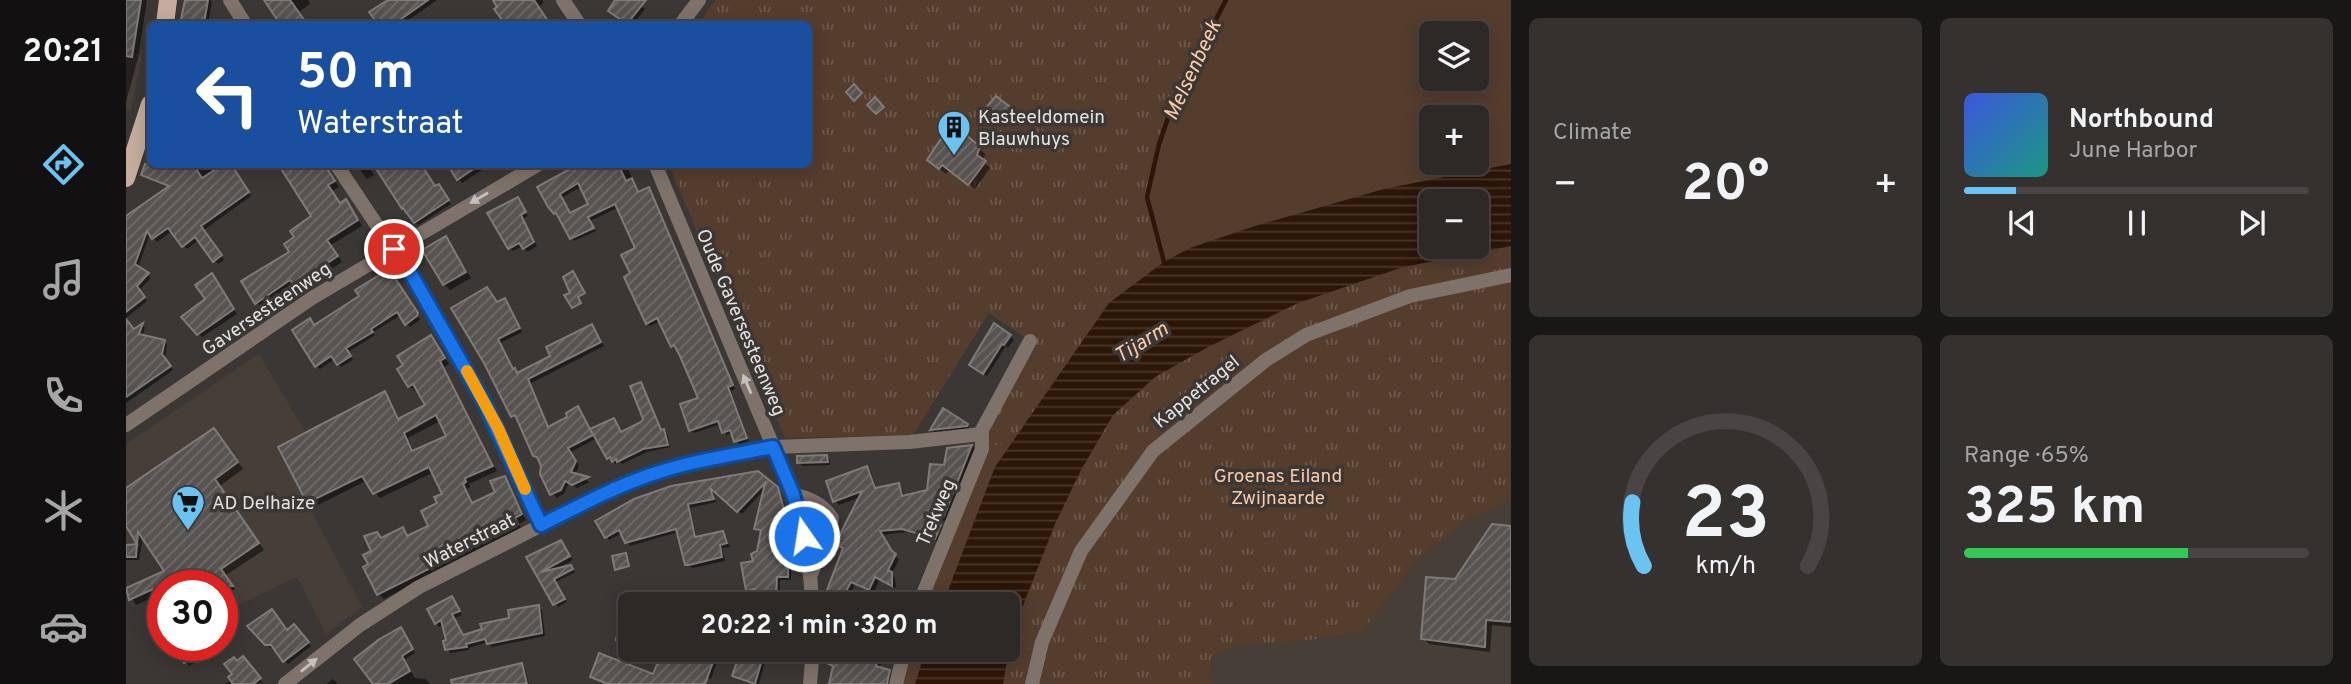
<!DOCTYPE html>
<meta charset="utf-8">
<style>
body{margin:0;font-family:Overpass,sans-serif;background:#34312f;color:#f1f3f6;height:100vh;display:flex;flex-direction:column;font-size:26px;white-space:nowrap}
*{box-sizing:border-box;margin:0}
p{font-size:23px;color:#a6a6a7}
.icon{flex:none;width:38px;height:38px;fill:none;stroke:currentColor;stroke-width:2;stroke-linecap:round;stroke-linejoin:round}
.map{position:relative;flex:1;overflow:hidden}
.side{display:flex;flex-direction:column;gap:18px;padding:18px;background:#181715;width:840px}
.side>*{flex:none}
.banner{position:absolute;left:21px;top:21px;width:665px;height:147px;border-radius:10px;box-shadow:0 4px 18px #0003,0 0 0 2px #484544;background:#1a4fa0;color:#fff;overflow:hidden}
.tools{position:absolute;left:1293px;top:21px;display:grid;gap:14px}
.tools a{display:grid;place-items:center;width:70px;height:70px;border-radius:10px;background:#2c2927;box-shadow:0 4px 18px #0003,0 0 0 2px #484544;font-size:35px}
.speed{position:absolute;left:21px;top:570px;display:flex;gap:14px;font-size:35px;font-weight:700;text-align:center}
.speed>*{display:grid;place-content:center;width:91px;height:91px;border-radius:50%;background:#2c2927;box-shadow:0 4px 18px #0003,0 0 0 2px #484544;line-height:1}
.speed .limit{border:10px solid #d22;background:#fff;color:#111}
.pin{position:absolute;display:grid;place-items:center;width:60px;height:60px;color:#fff;margin:-30px;border:4px solid #fff;border-radius:50%;box-shadow:0 2px 7px #0007}
.me{position:absolute;width:77px;margin:-38px;rotate:347deg;stroke-linejoin:round;filter:drop-shadow(0 0 5px #0008)}
.turn{display:flex;align-items:center;gap:24px;height:147px;padding:0 35px;font-size:32px}
.turn .icon{width:91px;height:91px;stroke-width:2.5}
.turn b{display:block;font-size:49px;line-height:60px}
.big{font-size:52px;font-weight:700;line-height:1.1}
.side .tile{flex:1;display:flex;flex-direction:column;justify-content:center;gap:10px;min-width:0;padding:0 24px;border-radius:10px;background:#34312f}
.side .dial{align-items:center;gap:0}
.dial svg{height:182px;overflow:visible;fill:none;stroke:#484544;stroke-width:7;stroke-linecap:round;text-anchor:middle}
.dial text{fill:#f1f3f6;stroke:none}
.song{display:flex;align-items:center;gap:21px}
.cover{width:84px;height:84px;border-radius:10px;background:linear-gradient(135deg,hsl(230 70% 55%),hsl(170 70% 35%))}
.played{height:7px;border-radius:4px;background:linear-gradient(90deg,#6bc3f2 15%,#484544 15%)}
.keys{display:flex;justify-content:space-around;direction:ltr}
.heat{display:flex;justify-content:space-between;align-items:center;font-size:38px;direction:ltr}
.charge{height:10px;border-radius:5px;background:linear-gradient(90deg,#34c759 65%,#484544 0)}
.side .tiles{flex:1;display:grid;gap:18px;grid-template-columns:repeat(2,1fr)}
.trip{position:absolute;left:492px;top:592px;width:402px;height:70px;border-radius:10px;background:#2c2927;box-shadow:0 4px 18px #0003,0 0 0 2px #484544;font-weight:700;line-height:70px;text-align:center}
main{display:flex;flex:1;min-height:0}
.menu{display:flex;flex-direction:column;width:126px;justify-content:space-around;align-items:center;background:#121010;color:#a6a6a7}
.menu .icon{width:49px;height:49px}
.menu .active{color:#6bc3f2}
.menu b{font-size:32px;color:#f1f3f6}
.map>svg:first-child{display:block}
.built{fill:#473e38}
.grass{fill:#553d2d;fill-rule:evenodd}
.park{fill:url(#park-tufts)}
.water{fill:url(#water-rules);fill-rule:evenodd}
.shadow{fill:#0007;fill-rule:evenodd}
.lines{fill:none;stroke-linecap:round;stroke-linejoin:round}
.stream{stroke:#2c1607;stroke-width:4.5}
.building{fill:url(#building-hatch);stroke:#7e7a77;stroke-width:2;fill-rule:evenodd}
.minor{stroke:#7f726b;stroke-width:14}
.major{stroke:#c5ac9c;stroke-width:18}
.oneway{fill:#c6c1be}
.route-casing{stroke:#114b97;stroke-width:18}
.route{stroke:#1a73e8;stroke-width:12}
.slow{stroke:#f59e0b;stroke-width:12}
.labels{text-anchor:middle;stroke-width:7;stroke-linejoin:round;paint-order:stroke}
.poi-label{font-size:19px;fill:#e5e3e1;stroke:#3a3734;text-anchor:start}
.street-label{font-size:19px;fill:#e5e3e1;stroke:#3a3734}
.park-label{font-size:19px;fill:#fdcaa9;stroke:#3a3734}
.water-label{font-size:21px;font-style:italic;fill:#fdcaa9;stroke:#3a3734}
</style>
<main>
<nav class="menu">
<b>20:21</b>
<svg class="icon active" aria-label="directions" viewBox="0 0 24 24"><path d="M12 3l9 9-9 9-9-9zM9 14v-3h6M13 9l2 2-2 2"/></svg>
<svg class="icon" aria-label="music" viewBox="0 0 24 24"><path d="M9 18V5l10-2v13"/><circle cx="6" cy="18" r="3"/><circle cx="16" cy="16" r="3"/></svg>
<svg class="icon" aria-label="phone" viewBox="0 0 24 24"><path d="M5 4h4l2 5-3 2q2 4 5 5l2-3 5 2v4C11 20 4 13 5 4z"/></svg>
<svg class="icon" aria-label="climate" viewBox="0 0 24 24"><path d="M12 3v18M4 7l16 10M4 17L20 7"/></svg>
<svg class="icon" aria-label="car" viewBox="0 0 24 24"><path d="M5 17H2v-5l4-1 3-4h7l3 4 3 1v5h-3M9 17h6M6 11h13"/><circle cx="7" cy="17" r="2"/><circle cx="17" cy="17" r="2"/></svg>
</nav>
<div class="map">
<svg width="1385" height="684" viewBox="0 0 1385 684">
<defs>
<pattern id="park-tufts" width="24" height="20" patternUnits="userSpaceOnUse" patternTransform="scale(1.75)"><rect width="24" height="20" fill="#553d2d"/><path d="M3 7l-1-3M5 7V3M7 7l1-3M15 17l-1-3M17 17v-4M19 17l1-3" fill="none" stroke="#6d594b"/></pattern>
<pattern id="water-rules" width="6" height="5" patternUnits="userSpaceOnUse" patternTransform="scale(1.75)"><rect width="6" height="5" fill="#2c1607"/><path d="M0 2.5h6" fill="none" stroke="#4a382b"/></pattern>
<pattern id="building-hatch" width="6" height="6" patternUnits="userSpaceOnUse" patternTransform="scale(1.75)"><rect width="6" height="6" fill="#575350"/><path d="M-1 1l2-2M0 6l6-6M5 7l2-2" fill="none" stroke="#6f6c69"/></pattern>
</defs>
<rect width="100%" height="100%" fill="#3a3734"/>
<g class="built">
<path d="M0,50l16,5 -11,56 -5,-2z"/>
<path d="M133,354l46,77 -28,15 85,161 -36,27 -29,-57 -75,36v-27h-47l-31,-46 -7,4h-11v-100z"/>
<path d="M1385,500v184h-297l-5,-8 3,-18 21,-12 77,-6 52,-9 16,-19 39,-52 52,-42z"/>
</g>
<g class="grass">
<path d="M1100,0h285v164l-127,25 -129,37 -65,22 -26,14 -17,-65 12,-53 16,-46zM1306,33h45v46h-45zM1306,117h45v46h-45z"/>
<path d="M864,445h20l-15,22 -52,137h-17l14,-45z"/>
<path d="M682,505c23,11 18,21 6,40l-3,-4 -6,-32z"/>
<path d="M786,649h14l-11,35h-13z"/>
</g>
<g class="park">
<path d="M589,0h511l-51,98 -16,46 -12,53 17,65 -55,41 -99,142h-20l-3,-7 22,-51 28,-42 -48,-32 -76,122 -128,3 -116,-273 139,-1v-140h-109z"/>
<path d="M1385,246v254l-42,18 -52,42 -39,52 -16,19 -52,9 -77,6 -21,12 -3,18 5,8h-211l8,-48 44,-112 26,-54 32,-55 42,-38 53,-30 90,-44 105,-36z"/>
</g>
<path class="water" d="M1385,164v82l-108,21 -105,36 -90,44 -53,30 -42,38 -32,55 -26,54 -44,112 -8,48h-88l11,-35h82v-45h-65l52,-137 114,-164 55,-41 26,-14 65,-22 129,-37zM1306,201h45v46h-45z"/>
<g class="shadow">
<path d="M0,0h21l-9,58 -12,44z"/>
<path d="M61,0h23l2,2 -3,17 1,5h-28z"/>
<path d="M140,0h42l2,4 -11,8 9,12h-26z"/>
<path d="M265,0h46l-34,24h-20l-5,-2z"/>
<path d="M369,0h47l2,2 -6,6 12,16h-35z"/>
<path d="M491,0h29l-5,6 4,3 -12,15h-5l-15,-10z"/>
<path d="M887,111l3,4 -9,11 -16,-13z"/>
<path d="M831,146l22,2 6,6 -2,7 7,7 -15,21 -26,-19 -3,4 -11,-8z"/>
<path d="M24,155v9h91l1,2 -7,6 16,24 -47,34 20,30 -6,4 -19,-24 -12,9 -15,-18 -15,11 -7,-9 -12,35 13,10 -12,12 8,11 -21,17v-99l44,-32 -27,-12z"/>
<path d="M198,164l15,23 -7,4 9,13 5,-3 5,5 11,20 -31,19 11,17 -42,27 -4,-4 -34,23 -5,-5 34,-50 6,-15 17,-21z"/>
<path d="M238,164l5,3 5,8 -7,4 -8,-11z"/>
<path d="M323,164h34l2,4 -23,15z"/>
<path d="M458,164h42l13,30 10,-5 3,3 83,197 -4,2 18,50 -10,3 -6,-11 -6,2 -3,-3 -3,-8 -27,9 -4,-3 10,-31 -23,-51 -4,-2 -12,-25 -11,5 -3,-3 -15,-49 5,-25 -18,-42 -29,14 6,10 -22,10 -24,-35zM456,186l9,19 -20,9 -9,-16z"/>
<path d="M310,188l6,1 9,15 -33,21 -3,-3z"/>
<path d="M392,199l10,17 -5,3 14,27 -10,6 -4,-6 -10,5 -4,-3z"/>
<path d="M319,239l6,6 20,33 -21,12 -6,-6z"/>
<path d="M266,274l28,46 -10,7 -9,-12 -28,17 2,3 -27,17 5,8 -12,7 -6,-8 -15,10 -3,-3 -7,-46 5,6z"/>
<path d="M86,275l25,39 -35,23 -19,-20 24,-17z"/>
<path d="M379,300l17,32 -22,11 14,27 5,4 34,-17 39,-31 12,20 -73,37 18,45 21,-10 8,-9 13,22 23,-11 8,13 20,-10 3,-4 -4,-35 21,48 5,2 3,13 -23,5 -25,12 -2,-2 -4,2 -8,-6 -11,-20 -26,14 8,14 -4,9 15,7 -13,6 -8,-5 -5,11 -8,4 -15,-25 2,-7 -9,-11 -16,-37 -6,-2 -26,-53 12,-59z"/>
<path d="M0,320l8,11 8,-6 3,3 -3,9 22,5 3,3 -2,13 8,12 -47,33z"/>
<path d="M884,336l4,4 -6,8 -2,-2 -19,30 -12,-8z"/>
<path d="M305,337l18,27 -5,3 53,104 -28,13 1,3 -3,2 7,15 24,-11 6,-15 5,5 17,37 -7,4 3,5 -138,70 -5,-5 -8,-29 6,-31 5,5 20,-9 7,7 22,-10 13,-33 -10,-22 -54,26 -14,-17 -52,26 -6,-5 76,-109 6,6 10,21 27,-14 -9,-17 -3,2 -6,-6zM314,421l9,16 -35,15 -6,-14z"/>
<path d="M841,425l3,4 -35,4 -3,-3z"/>
<path d="M94,436l23,33 -23,17 44,64 -38,25 9,14 -13,9v-12h-59v7l-27,12 -9,-15 40,-18 -24,-36 -4,24h-13v-14h14l-14,-24v-31z"/>
<path d="M846,446l4,4 -28,70 -7,1 3,9 -5,12 -32,-10 -25,3 11,19 6,5 -7,15 3,4 1,10 -17,-8 -5,13 -19,-9 -7,16 -15,-7 -4,-4 16,-40 -8,-6 24,-46 -22,8 -4,-4 32,-33 4,4 6,18 21,-5 4,4 3,9 23,-6 17,-25 3,-18z"/>
<path d="M701,456l3,4v5l-28,1 -3,-4z"/>
<path d="M631,473l24,20 11,41 -1,46h-11l-1,24h-18l-5,-6v-6l-5,1 -3,-3 -5,-25 12,-3 -2,-7 5,-3 4,-20 -6,-4 9,-39 -23,25 -30,-27 4,15 -26,6 7,31 26,-6 7,14 -8,1 3,13 -32,7 -7,-3 -8,-33 -48,14 -8,-13 -13,7 -12,-19 38,-20 37,-13z"/>
<path d="M1385,528v99l-19,-2 -2,27 -61,-8 -6,-6 33,-57z"/>
<path d="M435,542l12,18 -19,10 17,-3 4,5 -19,10 11,20 -9,5 -29,-49z"/>
<path d="M326,598l10,17 -7,3 9,18 74,-29 4,3 3,26 -53,11 -4,-5 -19,6v2l-18,3 -4,-4 1,-8 -4,-17 -5,3 -3,-4z"/>
<path d="M124,627l37,5 11,-2 13,16 -23,18 -13,-16h-5z"/>
<path d="M278,633l11,20 -11,7 11,18 11,1 4,5h-54z"/>
<path d="M67,646l9,13 -13,7 -9,-14z"/>
<path d="M524,649h141l-4,15 -21,-6 -7,26h-9l-12,-5 -4,-3 5,-15 -20,-5 -8,23 -4,-1 -2,6h-99l-14,-8h62l9,-24z"/>
<path d="M751,661l4,3 -2,5 13,6 -1,9h-60l4,-16 -6,-5 33,2z"/>
<path d="M121,662l16,21 -38,1 7,-4 6,-17z"/>
<path d="M395,665l4,4 4,15h-75z"/>
<path d="M207,679l5,5h-12z"/>
</g>
<g class="lines">
<path class="stream" d="M1038,262l-17,-65 12,-53 16,-46 51,-98"/>
</g>
<g class="building">
<path d="M0,0h15l-9,57 -6,-1z"/>
<path d="M59,0h23l-4,24h-24z"/>
<path d="M138,0h26l17,24h-27z"/>
<path d="M262,0h40l-34,24h-16l-9,-12z"/>
<path d="M367,0h41l16,24h-45l-11,-15 3,-2z"/>
<path d="M489,0h31l-19,24 -19,-13z"/>
<path d="M728,84l8,9 -8,8 -8,-9z"/>
<path d="M870,96l18,14 -11,14 -18,-15z"/>
<path d="M749,97l9,10 -8,7 -9,-9z"/>
<path d="M838,133l16,14 -3,8 9,6 -18,24 -26,-20 -3,4 -12,-9 17,-26 12,10z"/>
<path d="M19,164h48l9,14 22,-14h7l18,28 -48,34 21,29 -9,7 -18,-25 -13,10 -14,-19 -16,11 -5,-8 -12,33 14,9 -12,13 8,11 -19,15v-96l43,-30 -28,-11z"/>
<path d="M152,164h46l11,17 -7,4 12,18 6,-4 12,21 -31,20 11,16 -44,29 -4,-5 -35,24 -14,-23 48,-29 -5,-8 10,-7 -4,-6 21,-15z"/>
<path d="M247,164h48l14,22 4,-2 10,16 -35,23 -11,-15 -1,1z"/>
<path d="M321,164h34l-24,16z"/>
<path d="M453,164h39l8,17 6,-3 6,14 11,-5 84,198 -5,2 19,51 -13,4 -4,-12 -8,3 -4,-12 -29,10 -9,-27 18,-6 -18,-42 -6,-11 -3,2 -14,-29 -11,6 -22,-47 6,-4 -9,-18 14,-7 -20,-44 -27,13 6,11 -24,11 -14,-26 -2,1 -6,-7 -11,-20zM452,183l10,21 -18,9 -10,-19z"/>
<path d="M392,197l8,15 -5,3 13,27 -11,7 -4,-6 -11,6 -21,-36z"/>
<path d="M320,236l20,36 -23,13 -21,-35z"/>
<path d="M263,269l29,44 -1,3 -12,9 -8,-13 -26,17 2,3 -27,16 5,8 -14,9 -6,-9 -16,11 -23,-37 18,-12 4,7 22,-14 23,-15 -4,-6z"/>
<path d="M447,271l12,22 -7,4 3,6 -9,5 -8,-13 6,-2 -7,-16z"/>
<path d="M86,273l22,36 -37,26 -16,-18 24,-18 -10,-14z"/>
<path d="M361,287l10,15 8,-4 15,30 -22,11 15,30 2,-1 2,5 33,-17 -4,-9 46,-23 9,18 -73,37 20,48 19,-10 -1,-4 12,-7 15,29 -25,13 8,13 -5,11 18,5 -17,8 -7,-4 -4,9 -11,5 -10,-21 1,-8 -4,-9 -4,-1 -18,-41 -4,2 -27,-54 -33,-55z"/>
<path d="M0,319l8,10 9,-6 -4,11 26,6 -3,14 9,12 -45,31z"/>
<path d="M868,323l17,12 -7,10 -2,-1 -19,30 -14,-9z"/>
<path d="M305,335l14,23 -5,3 53,105 -28,12 1,4 -3,2 9,19 23,-11 -5,-11 15,-5 17,38 -7,4 3,6 -141,71 -14,-28 5,-3 -5,-9 8,-4 -7,-15 13,-4 4,6 22,-11 4,9 21,-10 -7,-15 16,-8 -3,-6 8,-3 -13,-27 -56,27 -11,-18 -55,27 -29,-56 107,-56 13,28 27,-14 -12,-21 -5,3 -11,-18 6,-4 -6,-9zM310,415l10,21 -34,15 -8,-18z"/>
<path d="M515,382l20,48 3,-1 4,16 -25,4 -26,13 -1,-3 -4,3 -2,-5 -3,2 -17,-30 24,-11 7,14 20,-10 2,-3 -13,-33z"/>
<path d="M817,408l25,16 -1,2 -37,4z"/>
<path d="M88,428l24,34 -23,17 44,64 -38,26 12,17h-58l-4,-5 -42,19 -3,-12 38,-17 -26,-39 -1,12 -11,-18v-38z"/>
<path d="M846,445l-28,71 -6,1 3,8 -6,14 -33,-10 -22,2 12,20 4,3 -8,16 4,2v14l-17,-9 -6,13 -18,-8 -8,15 -16,-7 16,-42 -8,-4 27,-53 -29,11 -7,-21 41,-15 8,22 24,-5 3,13 25,-6 3,-26 14,1 3,-17z"/>
<path d="M701,455l1,7 -31,1v-7z"/>
<path d="M632,471l20,16 11,42 -1,48h-11l-1,27h-17v-6h-4v-9l-9,2 -5,-28 12,-2 -2,-7 6,-3 4,-21 -7,-1 11,-46 -28,29 -27,-24 4,11 -26,5 7,33 28,-6 4,12 -7,2 2,12 -33,8h-4l-9,-36 -51,14 -6,-13 -14,8 -10,-17 39,-22 37,-13z"/>
<path d="M1366,524l19,2v96l-25,-2 -1,27 -64,-8 5,-62 29,2z"/>
<path d="M435,540l9,16 -29,16 30,-7 2,4 -19,10 11,20 -12,6 -27,-48z"/>
<path d="M11,544l-1,13h-10v-12z"/>
<path d="M500,553l3,13 -14,4 -3,-14z"/>
<path d="M326,596l8,15 -8,3 11,21 19,-6 -2,-5 29,-6 -1,-8 31,-5 3,28 -55,11 -2,-5 -19,5 1,3 -22,3 -2,-9 3,-1 -5,-20 -6,4 -8,-15z"/>
<path d="M500,601h4v42l-14,-3z"/>
<path d="M146,609l15,21 7,-6 15,18 -26,20 -12,-17h-6l-18,-19z"/>
<path d="M275,627l12,22 -11,7 8,15 -22,13h-15l-19,-25 24,-19z"/>
<path d="M63,646h30l-35,17 -6,-12z"/>
<path d="M537,649h124l-3,12 -21,-5 -8,28 -23,-8 6,-17 -22,-5 -11,30h-97l-18,-7 9,-24 54,21z"/>
<path d="M708,649l27,13 1,-7 16,4 -2,7 14,4 -3,14h-58l4,-18 -6,-3z"/>
<path d="M117,656l18,22 -8,6h-20l-5,-7 4,-3 -8,-10 10,-7 3,4z"/>
<path d="M396,663l5,21h-75l-1,-4z"/>
</g>
<g class="lines">
<g class="minor">
<path d="M104,0l15,24"/>
<path d="M437,0l16,24"/>
<path d="M555,24l18,-24"/>
<path d="M210,164l52,78 14,16 70,121 26,49 43,97"/>
<path d="M529,164l138,330c11,36 18,73 19,110"/>
<path d="M0,425l186,-127 227,-134"/>
<path d="M667,494c16,4 30,10 39,24l-2,12 -19,44"/>
<path d="M793,604l63,-155v-19l48,-89"/>
<path d="M159,684l75,-59 59,-38 198,-100 72,-24 84,-16 136,-5 72,-8"/>
<path d="M684,684l3,-35"/>
<path d="M770,684l9,-35"/>
<path d="M906,684l10,-42 39,-91 72,-100 113,-91 40,-25 104,-39 101,-21"/>
</g>
<g class="major">
<path d="M39,24l3,-24"/>
<path d="M0,178l24,-74"/>
</g>
</g>
<defs><path id="oneway-solid" d="M-6-.8H1V-3.2L6.5 0L1 3.2V.8H-6Z" transform="scale(1.75)"/></defs>
<g class="oneway">
<use href="#oneway-solid" transform="translate(353 198) rotate(150)"/>
<use href="#oneway-solid" transform="translate(621 384) rotate(-113)"/>
<use href="#oneway-solid" transform="translate(183 665) rotate(-39)"/>
</g>
<g class="lines">
<defs>
<path id="route" d="M268,249l8,9 83,146 56,121c36,-18 71,-37 109,-50 40,-14 82,-20 123,-28l20,47 11,42"/>
</defs>
<use href="#route" class="route-casing"/>
<use href="#route" class="route"/>
<path class="slow" d="M341,371l31,57 27,61"/>
</g>
<defs>
<symbol id="building-pin" viewBox="-11 -11 22 30"><path d="M0 17L-7.5 6A9.5 9.5 0 1 1 7.5 6Z" fill="#6bc3f2" stroke="#3a3734"/><path d="M-4-6H4V6H1V3H-1V6H-4ZM-2.5-4.3h1.7v1.8h-1.7ZM.8-4.3h1.7v1.8H.8ZM-2.5-1h1.7V.8h-1.7ZM.8-1h1.7V.8H.8Z" fill="#111"/></symbol>
<symbol id="supermarket-pin" viewBox="-11 -11 22 30"><path d="M0 17L-7.5 6A9.5 9.5 0 1 1 7.5 6Z" fill="#6bc3f2" stroke="#3a3734"/><path d="M-6-5.5h2.5l.6 2H6L4.5 2H-2.5L-4.4-4H-6ZM-1.5 3.2a1.3 1.3 0 1 0 .1 0ZM3 3.2a1.3 1.3 0 1 0 .1 0Z" fill="#111"/></symbol>
</defs>
<g fill-rule="evenodd">
<use href="#building-pin" x="809" y="108" width="38" height="52"/>
<use href="#supermarket-pin" x="43" y="483" width="38" height="52"/>
</g>
<g class="labels">
<g class="poi-label">
<text x="852" y="123">Kasteeldomein<tspan x="852" dy="22">Blauwhuys</tspan></text>
<text x="86" y="509">AD Delhaize</text>
</g>
<g class="street-label">
<text transform="translate(140 308) rotate(-34)" y="7">Gaversesteenweg</text>
<text transform="translate(616 322) rotate(67)" y="7">Oude Gaversesteenweg</text>
<text transform="translate(1070 391) rotate(-39)" y="7">Kappetragel</text>
<text transform="translate(809 512) rotate(-67)" y="7">Trekweg</text>
<text transform="translate(343 540) rotate(-27)" y="7">Waterstraat</text>
</g>
<g class="park-label">
<text x="1152" y="482">Groenas Eiland<tspan x="1152" dy="22">Zwijnaarde</tspan></text>
</g>
<g class="water-label">
<text transform="translate(1066 70) rotate(-65)" y="7">Melsenbeek</text>
<text transform="translate(1015 342) rotate(-32)" y="7">Tijarm</text>
</g>
</g>
</svg>
<div class="tools">
<a><svg class="icon" aria-label="layers" viewBox="0 0 24 24"><path d="M12 4l9 5-9 5-9-5zM3 14l9 5 9-5"/></svg></a>
<a>+</a>
<a>−</a>
</div>
<div class="speed"><div class="limit">30</div></div>
<div class="pin" style="left:268px;top:249px;background:#d93025"><svg class="icon" aria-label="arrive" viewBox="0 0 24 24"><path d="M6 21V4h12l-3 4 3 4H6"/></svg></div>
<svg class="me" style="left:678px;top:536px" viewBox="-20 -20 40 40"><circle r="17" fill="#1a73e8" stroke="#fff" stroke-width="3"/><path d="M0-11L8 9 0 5-8 9z" fill="#fff"/></svg>
<div class="trip">20:22 · 1 min · 320 m</div>
<div class="banner">
<div class="turn"><svg class="icon" aria-label="left" viewBox="0 0 24 24"><path d="M17 20v-9H6M10 6l-5 5 5 5"/></svg><div><b>50 m</b>Waterstraat</div></div>
</div>
</div>
<section class="side">
<div class="tiles">
<div class="tile"><p>Climate</p>
<div class="heat"><a>−</a><b class="big">20°</b><a>+</a></div>
</div>
<div class="tile">
<div class="song"><i class="cover"></i><div><b>Northbound</b><p>June Harbor</p></div></div>
<div class="played"></div>
<div class="keys"><svg class="icon" aria-label="previous" viewBox="0 0 24 24"><path d="M18 5L8 12l10 7zM5 5v14"/></svg><svg class="icon" aria-label="pause" viewBox="0 0 24 24"><path d="M8 5v14M16 5v14"/></svg><svg class="icon" aria-label="next" viewBox="0 0 24 24"><path d="M6 5l10 7-10 7zM19 5v14"/></svg></div>
</div>
<div class="tile dial"><svg viewBox="0 0 100 80">
<path d="M14 69A42 42 0 1 1 86 69"/>
<path d="M14 69A42 42 0 0 1 9 41" stroke="#6bc3f2"/>
<text x="50" y="56" font-size="32" font-weight="700">23</text>
<text x="50" y="72" font-size="11">km/h</text>
</svg></div>
<div class="tile"><p>Range · 65%</p><b class="big">325 km</b><div class="charge"></div></div>
</div>
</section>
</main>
